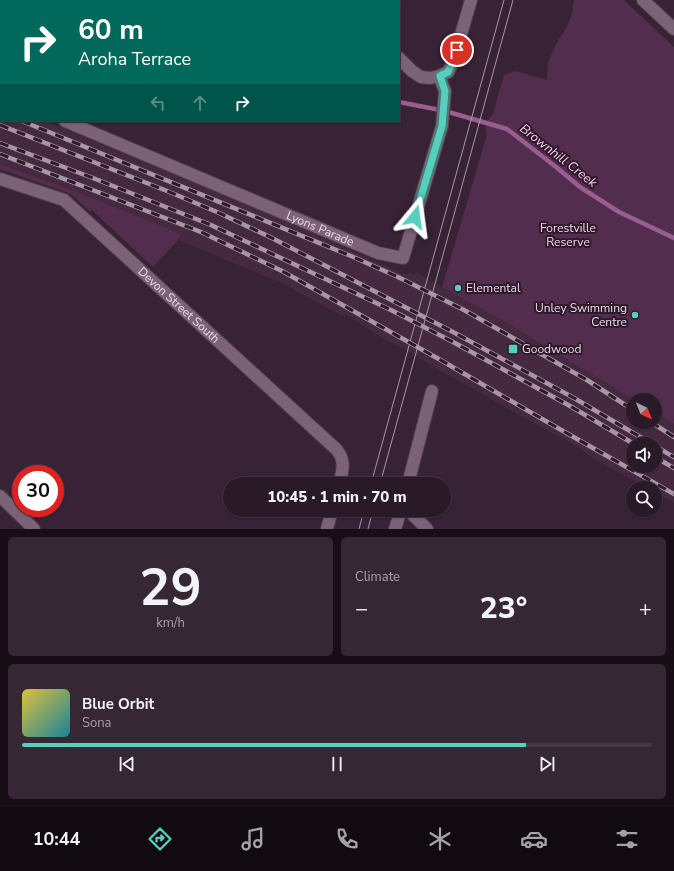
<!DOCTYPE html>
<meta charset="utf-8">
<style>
body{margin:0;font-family:"Nunito Sans",sans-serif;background:#362734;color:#f1f3f6;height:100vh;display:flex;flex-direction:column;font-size:15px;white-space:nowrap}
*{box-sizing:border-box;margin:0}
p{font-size:13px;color:#a5a1a8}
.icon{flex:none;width:22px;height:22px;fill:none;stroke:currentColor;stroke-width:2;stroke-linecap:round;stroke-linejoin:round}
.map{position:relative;height:529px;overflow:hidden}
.side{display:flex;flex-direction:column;gap:8px;padding:8px;background:#170e16;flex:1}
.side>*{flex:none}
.hud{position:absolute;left:0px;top:0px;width:400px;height:122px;box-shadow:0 1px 3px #0004,0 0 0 1px #463845;background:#00695c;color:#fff;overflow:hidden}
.needle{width:26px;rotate:137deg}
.tools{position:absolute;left:626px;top:393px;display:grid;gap:8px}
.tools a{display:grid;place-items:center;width:36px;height:36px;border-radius:50%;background:#2a1a28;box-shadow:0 1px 3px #0004,0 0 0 1px #463845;font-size:20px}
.speed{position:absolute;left:12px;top:465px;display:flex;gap:8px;font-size:20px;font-weight:700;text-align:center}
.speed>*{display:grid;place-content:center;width:52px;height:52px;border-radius:50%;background:#2a1a28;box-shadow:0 1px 3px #0004,0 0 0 1px #463845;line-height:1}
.speed .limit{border:6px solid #d22;background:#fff;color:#111}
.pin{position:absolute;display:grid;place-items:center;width:34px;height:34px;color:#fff;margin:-17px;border:2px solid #fff;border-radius:50%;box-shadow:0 1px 4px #0007}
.me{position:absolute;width:44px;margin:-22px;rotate:16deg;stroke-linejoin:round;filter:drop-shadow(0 0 3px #0008)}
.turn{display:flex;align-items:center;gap:14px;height:84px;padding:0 12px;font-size:18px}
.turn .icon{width:52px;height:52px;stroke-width:2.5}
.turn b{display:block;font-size:28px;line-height:34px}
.lanes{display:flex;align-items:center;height:38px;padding:0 12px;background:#0003;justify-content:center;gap:20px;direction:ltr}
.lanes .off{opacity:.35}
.big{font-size:30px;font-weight:800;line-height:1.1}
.side .tile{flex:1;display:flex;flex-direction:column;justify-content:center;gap:6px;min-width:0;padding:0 14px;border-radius:6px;background:#362734}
.side .dial{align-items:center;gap:0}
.dial b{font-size:52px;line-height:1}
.song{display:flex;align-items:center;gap:12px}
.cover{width:48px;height:48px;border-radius:6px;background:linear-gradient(135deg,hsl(50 70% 55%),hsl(190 70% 35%))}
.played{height:4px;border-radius:2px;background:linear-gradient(90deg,#5acebd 80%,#463845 80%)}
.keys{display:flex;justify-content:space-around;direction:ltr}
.heat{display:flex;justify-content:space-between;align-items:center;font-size:22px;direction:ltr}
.side .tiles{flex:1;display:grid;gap:8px;grid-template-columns:1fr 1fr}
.tile:last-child{grid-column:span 2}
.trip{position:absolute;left:223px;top:477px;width:228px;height:40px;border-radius:20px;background:#2a1a28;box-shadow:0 1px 3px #0004,0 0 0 1px #463845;font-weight:800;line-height:40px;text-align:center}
.tab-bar{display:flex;height:64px;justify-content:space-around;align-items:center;background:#110a10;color:#a5a1a8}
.tab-bar .icon{width:28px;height:28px}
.tab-bar .on{color:#5acebd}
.tab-bar b{font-size:18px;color:#f1f3f6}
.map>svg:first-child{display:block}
.built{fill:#452941;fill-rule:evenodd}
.green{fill:#522d4d}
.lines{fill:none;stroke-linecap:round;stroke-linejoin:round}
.stream{stroke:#995e90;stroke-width:4.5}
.minor-casing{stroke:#4f3d4c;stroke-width:14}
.minor{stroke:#7c6277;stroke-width:12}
.tram{stroke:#a896a5;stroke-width:1}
.rail-casing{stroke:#a896a5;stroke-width:4.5}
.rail{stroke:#2e192b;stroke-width:3;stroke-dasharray:9;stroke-linecap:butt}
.route-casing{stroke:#3a867b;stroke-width:10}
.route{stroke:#5acebd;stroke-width:7}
.poi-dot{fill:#5acebd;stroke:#2e192b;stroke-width:1.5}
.labels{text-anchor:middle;stroke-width:4;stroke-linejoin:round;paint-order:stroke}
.street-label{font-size:12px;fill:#e9dae6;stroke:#2e192b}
.park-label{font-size:12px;fill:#f5d2ee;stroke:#2e192b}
.poi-label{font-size:12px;fill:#e9dae6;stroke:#2e192b;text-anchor:start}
.water-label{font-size:13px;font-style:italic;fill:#fbc7f1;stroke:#2e192b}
</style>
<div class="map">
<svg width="674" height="529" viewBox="0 0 674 529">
<rect width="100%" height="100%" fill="#382235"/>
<path class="built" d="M0,106h1v15h44l254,106 105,47 13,-1 90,50 127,77 -1,22h22v-9l19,11v79l-19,-11v-4h-8l-51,-28 -25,-17 -34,-18 -96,-54 -38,-23 -12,-5 -45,-28h-6l-58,-32 -104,-43 2,-6 -105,-43 -75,-27zM633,444h22v22h-22z"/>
<g class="green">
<path d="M574,0h50l50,47v377l-19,-11v-13h-21l-127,-77 -65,-36 45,-152c-3,-6 0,-16 6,-21l11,-39 11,-4 32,9 1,-17 8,-19 11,-17 5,-13z"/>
<path d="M0,164l75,27 106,43 -3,6 -25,27 -61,-57 -3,1 -18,-17 -71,-25z"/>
</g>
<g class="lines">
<path class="stream" d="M399,102l46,9 62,18 49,38 24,20 39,25 55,26"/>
<defs>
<g id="minor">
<path d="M53,0l1,1"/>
<path d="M337,0l1,1"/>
<path d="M643,0l31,29"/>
<path d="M85,1l1,-1"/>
<path d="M399,58l13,13 9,6 9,1 9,-2 9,-4 5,-10 18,-62"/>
<path d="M0,90l1,-1"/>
<path id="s1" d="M65,121l313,132 25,5 39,-132 3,-35 -6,-15"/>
<path id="s2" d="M0,179l64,21 272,249c10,11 7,22 3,35"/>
<path d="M408,484l24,-93"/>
<path d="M0,496l34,33"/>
<path d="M408,510l19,19"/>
<path d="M327,529l5,-19"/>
<path d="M395,529l6,-19"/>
</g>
</defs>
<use href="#minor" class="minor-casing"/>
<use href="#minor" class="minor"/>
<g class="tram">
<path d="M371,484l133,-484"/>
<path d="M380,484l133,-484"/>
<path d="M359,529l5,-19"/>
<path d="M368,529l5,-19"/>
</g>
<defs>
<g id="rail">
<path d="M0,112h1"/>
<path d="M22,121l329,135 47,21 66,33 123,70 46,30"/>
<path d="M0,125l167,66 50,21 53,25 183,95 121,66 78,46"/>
<path d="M0,143l93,35 118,47 180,85 62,32 117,64 64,38"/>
<path d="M0,154l201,78 81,39 155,87 119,69 118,67"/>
<path d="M651,422l23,15"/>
<path d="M655,446l19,11"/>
<path d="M655,457l19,11"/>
</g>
</defs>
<use href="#rail" class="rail-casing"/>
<use href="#rail" class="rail"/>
</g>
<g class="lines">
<defs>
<path id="route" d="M415,217l27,-91 3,-35 -5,-15 8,-4 5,-10 4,-12"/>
</defs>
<use href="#route" class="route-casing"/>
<use href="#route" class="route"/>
</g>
<g class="poi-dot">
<circle cx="458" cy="288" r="4"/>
<circle cx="635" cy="315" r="4"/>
<rect x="508" y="344" width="10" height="10" rx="2"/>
</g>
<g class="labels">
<g class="street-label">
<text dy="4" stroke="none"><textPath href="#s1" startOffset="277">Lyons Parade</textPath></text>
<text dy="4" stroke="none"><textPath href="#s2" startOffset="223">Devon Street South</textPath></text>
</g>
<g class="park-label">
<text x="568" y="232">Forestville<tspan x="568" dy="14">Reserve</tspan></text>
</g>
<g class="poi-label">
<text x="466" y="292">Elemental</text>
<text x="627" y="312" text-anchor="end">Unley Swimming<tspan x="627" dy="14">Centre</tspan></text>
<text x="522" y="353">Goodwood</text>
</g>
<g class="water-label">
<text transform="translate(559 155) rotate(38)" y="5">Brownhill Creek</text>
</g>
</g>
</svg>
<div class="tools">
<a><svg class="needle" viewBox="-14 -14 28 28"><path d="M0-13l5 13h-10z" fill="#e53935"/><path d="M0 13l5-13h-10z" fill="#a5a1a8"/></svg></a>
<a><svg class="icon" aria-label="sound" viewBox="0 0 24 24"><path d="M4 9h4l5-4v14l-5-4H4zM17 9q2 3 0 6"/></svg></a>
<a><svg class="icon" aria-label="search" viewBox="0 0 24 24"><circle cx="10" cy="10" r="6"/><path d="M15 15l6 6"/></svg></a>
</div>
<div class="speed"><div class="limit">30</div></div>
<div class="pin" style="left:457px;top:50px;background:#d93025"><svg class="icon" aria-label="arrive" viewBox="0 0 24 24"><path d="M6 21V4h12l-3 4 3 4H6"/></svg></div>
<svg class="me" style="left:415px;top:217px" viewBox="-20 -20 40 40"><path d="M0-17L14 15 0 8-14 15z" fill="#5acebd" stroke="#fff" stroke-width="4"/></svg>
<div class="trip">10:45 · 1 min · 70 m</div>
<div class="hud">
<div class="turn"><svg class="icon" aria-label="right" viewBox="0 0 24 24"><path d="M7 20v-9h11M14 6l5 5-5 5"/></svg><div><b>60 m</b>Aroha Terrace</div></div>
<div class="lanes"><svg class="icon off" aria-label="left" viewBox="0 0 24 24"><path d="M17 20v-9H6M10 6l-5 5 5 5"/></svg><svg class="icon off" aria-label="ahead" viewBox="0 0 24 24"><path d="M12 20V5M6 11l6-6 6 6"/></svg><svg class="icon" aria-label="right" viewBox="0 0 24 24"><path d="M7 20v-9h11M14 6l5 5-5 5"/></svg></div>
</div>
</div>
<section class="side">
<div class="tiles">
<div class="tile dial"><b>29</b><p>km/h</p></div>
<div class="tile"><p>Climate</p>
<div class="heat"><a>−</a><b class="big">23°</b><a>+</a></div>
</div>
<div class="tile">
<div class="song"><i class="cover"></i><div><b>Blue Orbit</b><p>Sona</p></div></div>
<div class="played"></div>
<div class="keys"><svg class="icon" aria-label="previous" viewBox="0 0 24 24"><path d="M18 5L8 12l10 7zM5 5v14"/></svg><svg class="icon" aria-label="pause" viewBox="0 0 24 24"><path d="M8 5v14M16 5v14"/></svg><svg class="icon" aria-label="next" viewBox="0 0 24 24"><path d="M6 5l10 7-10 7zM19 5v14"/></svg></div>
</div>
</div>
</section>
<nav class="tab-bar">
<b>10:44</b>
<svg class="icon on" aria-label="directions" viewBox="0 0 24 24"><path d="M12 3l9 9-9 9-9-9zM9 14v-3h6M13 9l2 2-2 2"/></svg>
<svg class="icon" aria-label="music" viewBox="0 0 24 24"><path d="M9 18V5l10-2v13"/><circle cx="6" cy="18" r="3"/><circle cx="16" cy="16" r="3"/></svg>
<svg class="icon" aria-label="phone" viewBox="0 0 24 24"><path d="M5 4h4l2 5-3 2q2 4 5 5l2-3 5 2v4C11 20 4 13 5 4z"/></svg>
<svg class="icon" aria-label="climate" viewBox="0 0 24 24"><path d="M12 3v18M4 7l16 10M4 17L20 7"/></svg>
<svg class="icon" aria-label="car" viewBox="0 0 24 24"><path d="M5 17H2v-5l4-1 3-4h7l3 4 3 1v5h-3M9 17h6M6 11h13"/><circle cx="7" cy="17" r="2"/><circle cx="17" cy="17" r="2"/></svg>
<svg class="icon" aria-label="filters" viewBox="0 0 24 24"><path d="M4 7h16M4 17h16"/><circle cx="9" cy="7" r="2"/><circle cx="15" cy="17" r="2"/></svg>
</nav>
